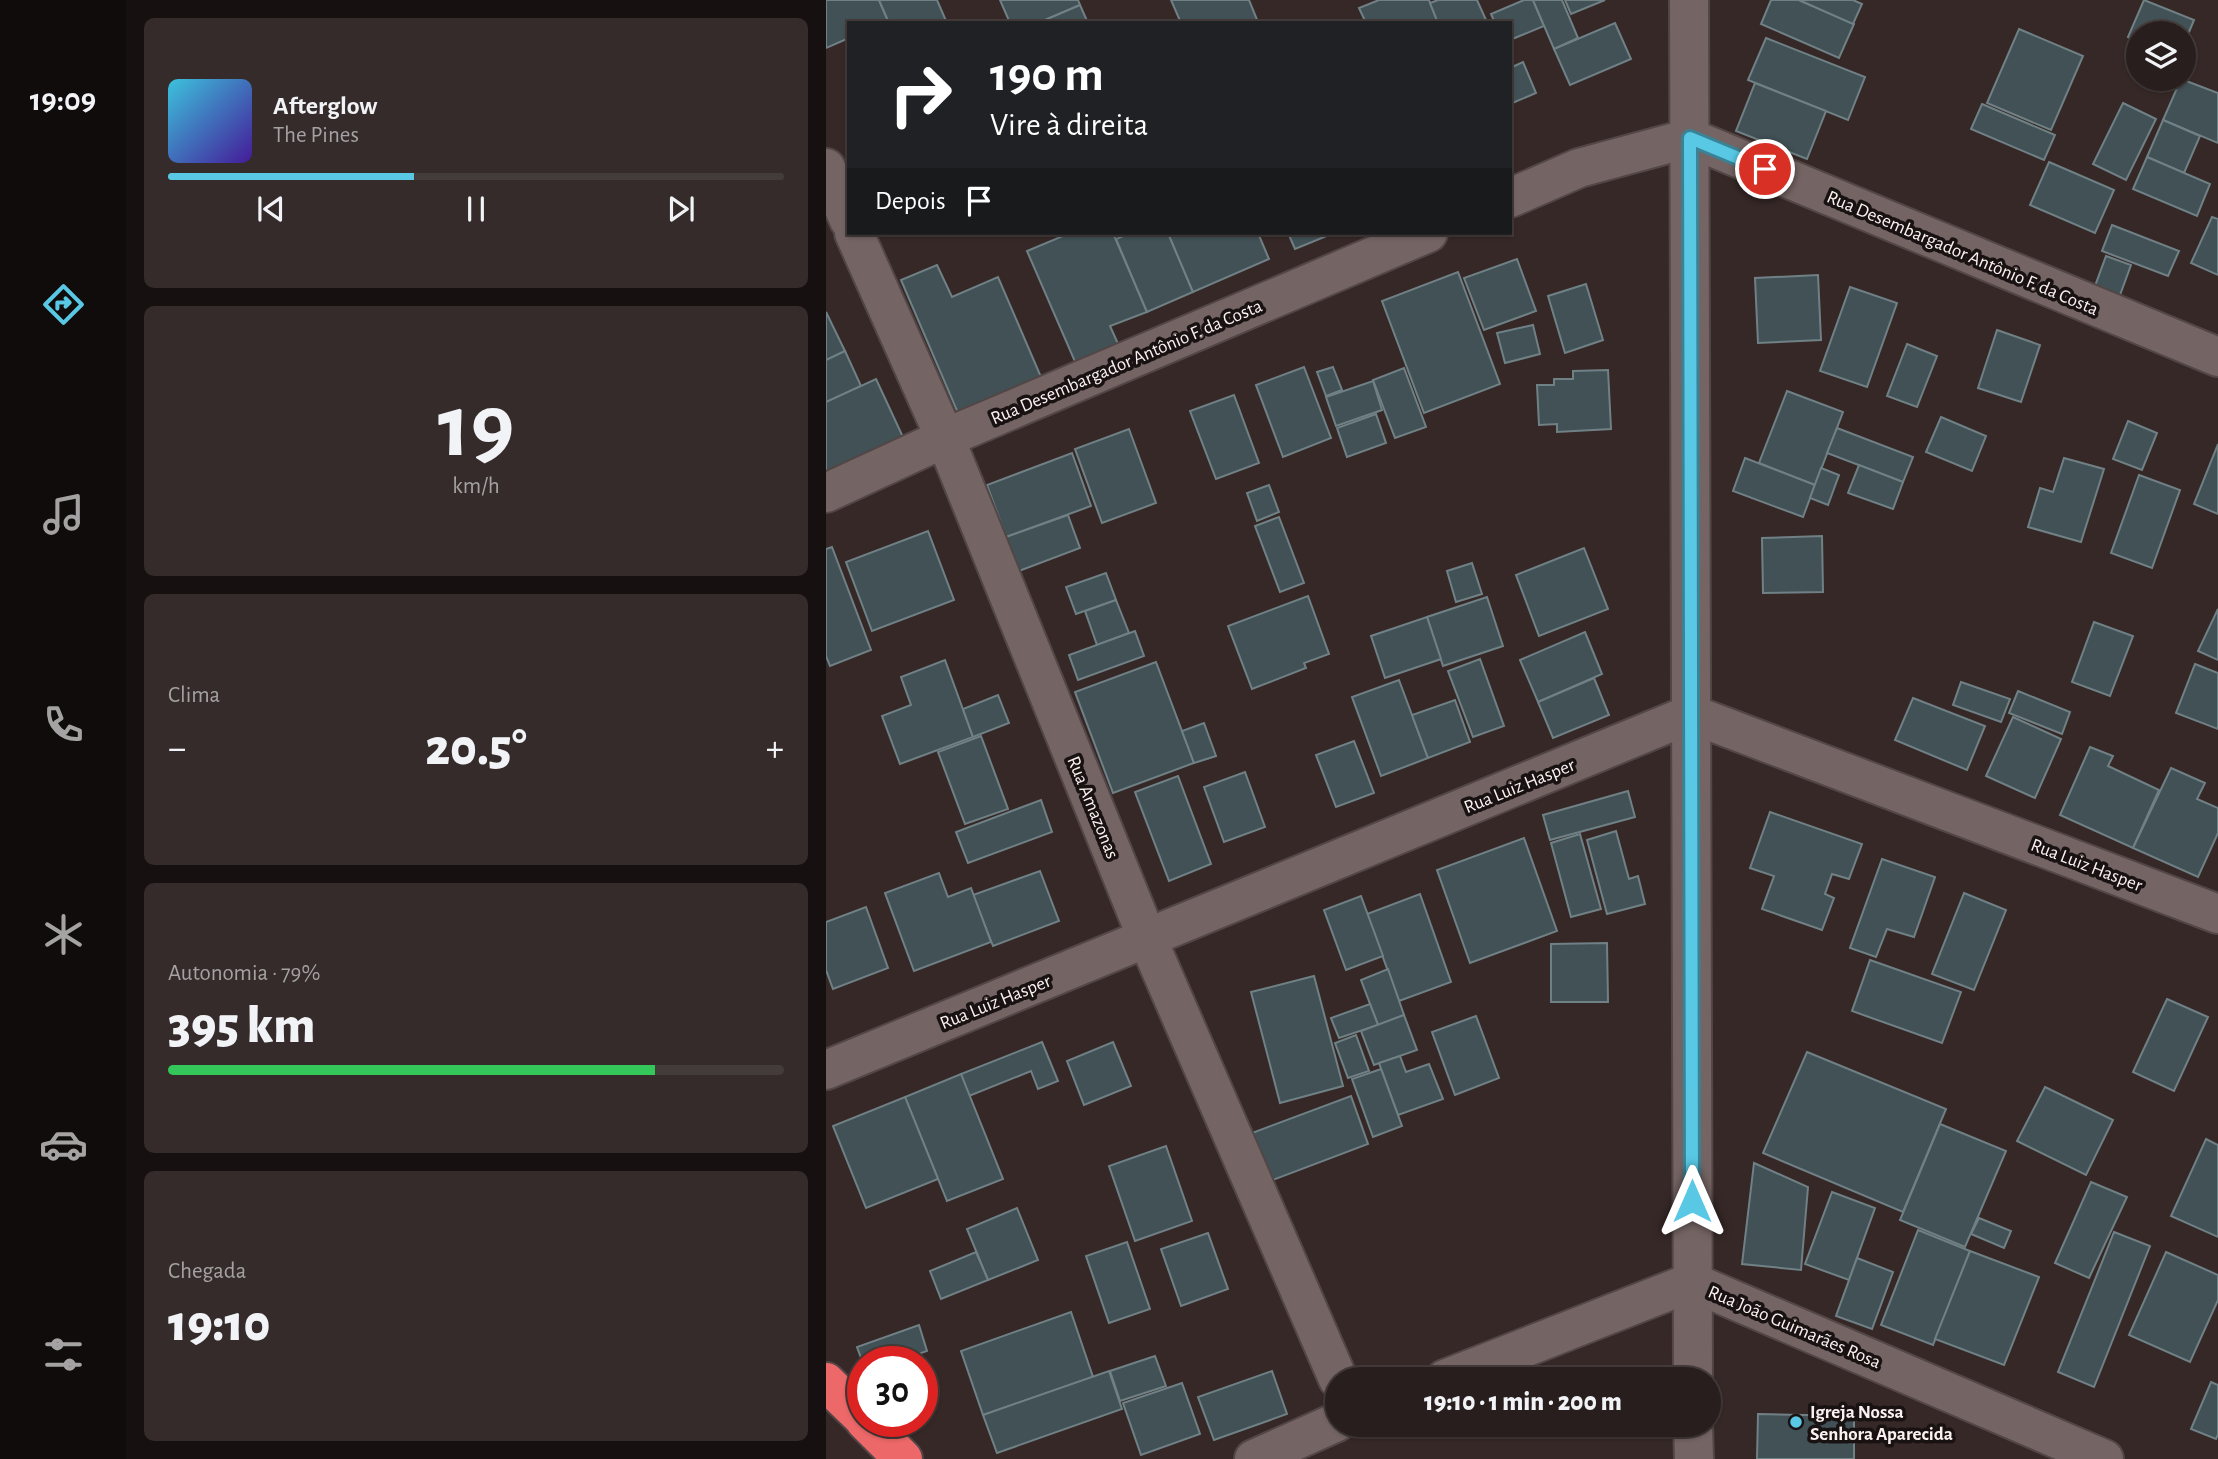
<!DOCTYPE html>
<html lang="pt">
<meta charset="utf-8">
<style>
body{margin:0;font-family:"Alegreya Sans",sans-serif;background:#342b2a;color:#f1f3f6;height:100vh;display:flex;flex-direction:column;font-size:26px;white-space:nowrap}
*{box-sizing:border-box;margin:0}
p{font-size:23px;color:#a5a2a4}
.icon{flex:none;width:38px;height:38px;fill:none;stroke:currentColor;stroke-width:2;stroke-linecap:round;stroke-linejoin:round}
.map{position:relative;flex:1;overflow:hidden}
.drawer{display:flex;flex-direction:column;gap:18px;padding:18px;background:#161010;width:700px}
.drawer>*{flex:none}
.top-card{position:absolute;left:21px;top:21px;width:665px;height:214px;border-radius:0px;box-shadow:0 2px 5px #0004,0 0 0 2px #443c3b;background:#202124;color:#fff;overflow:hidden}
.buttons{position:absolute;left:1300px;top:21px;display:grid;gap:14px}
.buttons a{display:grid;place-items:center;width:70px;height:70px;border-radius:50%;background:#281e1d;box-shadow:0 2px 5px #0004,0 0 0 2px #443c3b;font-size:35px}
.speed{position:absolute;left:21px;top:1346px;display:flex;gap:14px;font-size:35px;font-weight:700;text-align:center}
.speed>*{display:grid;place-content:center;width:91px;height:91px;border-radius:50%;background:#281e1d;box-shadow:0 2px 5px #0004,0 0 0 2px #443c3b;line-height:1}
.speed .limit{border:10px solid #d22;background:#fff;color:#111}
.pin{position:absolute;display:grid;place-items:center;width:60px;height:60px;color:#fff;margin:-30px;border:4px solid #fff;border-radius:50%;box-shadow:0 2px 7px #0007}
.me{position:absolute;width:77px;margin:-38px;rotate:0deg;stroke-linejoin:round;filter:drop-shadow(0 0 5px #0008)}
.turn{display:flex;align-items:center;gap:24px;height:147px;padding:0 28px;font-size:32px}
.turn .icon{width:91px;height:91px;stroke-width:2.5}
.turn b{display:block;font-size:49px;line-height:60px}
.then{display:flex;align-items:center;height:66px;padding:0 28px;background:#0003;gap:14px;font-size:26px}
.big{font-size:52px;font-weight:800;line-height:1.1}
.drawer .widget{flex:1;display:flex;flex-direction:column;justify-content:center;gap:10px;min-width:0;padding:0 24px;border-radius:10px;background:#342b2a}
.drawer .dial{align-items:center;gap:0}
.dial b{font-size:91px;line-height:1}
.song{display:flex;align-items:center;gap:21px}
.cover{width:84px;height:84px;border-radius:10px;background:linear-gradient(135deg,hsl(190 70% 55%),hsl(260 70% 35%))}
.played{height:7px;border-radius:4px;background:linear-gradient(90deg,#59c8e5 40%,#443c3b 40%)}
.keys{display:flex;justify-content:space-around;direction:ltr}
.heat{display:flex;justify-content:space-between;align-items:center;font-size:38px;direction:ltr}
.charge{height:10px;border-radius:5px;background:linear-gradient(90deg,#34c759 79%,#443c3b 0)}
.trip{position:absolute;left:499px;top:1367px;width:396px;height:70px;border-radius:35px;background:#281e1d;box-shadow:0 2px 5px #0004,0 0 0 2px #443c3b;font-weight:800;line-height:70px;text-align:center}
main{display:flex;flex:1;min-height:0}
.tabs{display:flex;flex-direction:column;width:126px;justify-content:space-around;align-items:center;background:#100c0c;color:#a5a2a4}
.tabs .icon{width:49px;height:49px}
.tabs .selected{color:#59c8e5}
.tabs b{font-size:32px;color:#f1f3f6}
.map>svg:first-child{display:block}
.building{fill:#415155;stroke:#708186;stroke-width:2}
.lines{fill:none;stroke-linecap:round;stroke-linejoin:round}
.minor-casing{stroke:#524646;stroke-width:42}
.highway-casing{stroke:#524646;stroke-width:42}
.minor{stroke:#746463;stroke-width:38}
.highway{stroke:#ed6869;stroke-width:38}
.route-casing{stroke:#3a8295;stroke-width:18}
.route{stroke:#59c8e5;stroke-width:12}
.poi-dot{fill:#59c8e5;stroke:#191212;stroke-width:2.5}
.labels{text-anchor:middle;stroke-width:7;stroke-linejoin:round;paint-order:stroke}
.street-label{font-size:19px;fill:#faf1f0;stroke:#191212}
.poi-label{font-size:19px;font-weight:bold;fill:#faf1f0;stroke:#191212;text-anchor:start}
</style>
<main>
<nav class="tabs">
<b>19:09</b>
<svg class="icon selected" aria-label="directions" viewBox="0 0 24 24"><path d="M12 3l9 9-9 9-9-9zM9 14v-3h6M13 9l2 2-2 2"/></svg>
<svg class="icon" aria-label="music" viewBox="0 0 24 24"><path d="M9 18V5l10-2v13"/><circle cx="6" cy="18" r="3"/><circle cx="16" cy="16" r="3"/></svg>
<svg class="icon" aria-label="phone" viewBox="0 0 24 24"><path d="M5 4h4l2 5-3 2q2 4 5 5l2-3 5 2v4C11 20 4 13 5 4z"/></svg>
<svg class="icon" aria-label="climate" viewBox="0 0 24 24"><path d="M12 3v18M4 7l16 10M4 17L20 7"/></svg>
<svg class="icon" aria-label="car" viewBox="0 0 24 24"><path d="M5 17H2v-5l4-1 3-4h7l3 4 3 1v5h-3M9 17h6M6 11h13"/><circle cx="7" cy="17" r="2"/><circle cx="17" cy="17" r="2"/></svg>
<svg class="icon" aria-label="filters" viewBox="0 0 24 24"><path d="M4 7h16M4 17h16"/><circle cx="9" cy="7" r="2"/><circle cx="15" cy="17" r="2"/></svg>
</nav>
<section class="drawer">
<div class="widget">
<div class="song"><i class="cover"></i><div><b>Afterglow</b><p>The Pines</p></div></div>
<div class="played"></div>
<div class="keys"><svg class="icon" aria-label="previous" viewBox="0 0 24 24"><path d="M18 5L8 12l10 7zM5 5v14"/></svg><svg class="icon" aria-label="pause" viewBox="0 0 24 24"><path d="M8 5v14M16 5v14"/></svg><svg class="icon" aria-label="next" viewBox="0 0 24 24"><path d="M6 5l10 7-10 7zM19 5v14"/></svg></div>
</div>
<div class="widget dial"><b>19</b><p>km/h</p></div>
<div class="widget"><p>Clima</p>
<div class="heat"><a>−</a><b class="big">20.5°</b><a>+</a></div>
</div>
<div class="widget"><p>Autonomia · 79%</p><b class="big">395 km</b><div class="charge"></div></div>
<div class="widget"><p>Chegada</p><b class="big">19:10</b></div>
</section>
<div class="map">
<svg width="1392" height="1459" viewBox="0 0 1392 1459">
<rect width="100%" height="100%" fill="#362827"/>
<g class="building">
<path d="M0,0h53l9,21 -39,2v15l-23,10z"/>
<path d="M53,0h58l10,23h-58z"/>
<path d="M174,0h78l2,5 -42,18h-28z"/>
<path d="M345,0h78l9,22 -77,1z"/>
<path d="M553,0h50l9,23h-72l-7,-15z"/>
<path d="M612,0h39l9,20 -8,3h-40l-8,-20z"/>
<path d="M698,0h9l11,26 -34,14v-17h-15l-4,-9z"/>
<path d="M707,0h29l16,38 -24,11z"/>
<path d="M739,0h40l-34,14z"/>
<path d="M945,0h28l55,24 -15,34 -78,-34z"/>
<path d="M973,0h54l9,4 -9,20z"/>
<path d="M1318,0l50,20 -10,24v-11h-46v9l-10,-5z"/>
<path d="M254,5l8,18h-50z"/>
<path d="M789,23l16,36 -61,26 -16,-36z"/>
<path d="M1193,29l64,27 -32,74 -64,-27z"/>
<path d="M940,38l99,39 -17,43 -100,-40z"/>
<path d="M697,62l13,31 -26,11v-36z"/>
<path d="M1355,79l37,14v50l-55,-23z"/>
<path d="M929,83l71,28 -19,48 -71,-28z"/>
<path d="M1297,103l33,16 -30,61 -33,-16z"/>
<path d="M1156,104l73,31 -11,25 -73,-31z"/>
<path d="M1337,120l37,16 -16,37 -37,-16z"/>
<path d="M1321,157l63,27 -13,32 -64,-27z"/>
<path d="M1223,162l65,28 -19,43 -65,-28z"/>
<path d="M1386,217l6,2v56l-27,-12z"/>
<path d="M1286,225l67,26 -11,25 -66,-25z"/>
<path d="M244,233h43l34,79 -37,14 9,20 -43,18 -49,-113z"/>
<path d="M305,233h37l25,59 -46,20 -31,-73z"/>
<path d="M342,233h90l11,26 -76,33z"/>
<path d="M462,233h46l-39,16z"/>
<path d="M1280,256l25,9 -11,30 -25,-9z"/>
<path d="M691,259l19,52 -52,19 -20,-52z"/>
<path d="M111,265l15,32 46,-20 43,100 -83,36 -57,-133z"/>
<path d="M632,272l42,112 -76,29 -42,-112z"/>
<path d="M992,275l3,65 -63,3 -3,-65z"/>
<path d="M760,284l17,56 -38,13 -17,-57z"/>
<path d="M1024,287l47,16 -30,84 -47,-16z"/>
<path d="M0,312l19,39 -19,9z"/>
<path d="M707,325l7,29 -35,9 -8,-30z"/>
<path d="M1171,330l43,15 -19,57 -43,-14z"/>
<path d="M1081,344l30,12 -20,51 -30,-11z"/>
<path d="M19,351l16,35 -35,16v-42z"/>
<path d="M478,367l27,71 -48,19 -27,-72z"/>
<path d="M507,367l9,23 -16,6 -9,-24z"/>
<path d="M578,368l22,59 -31,11 -22,-58z"/>
<path d="M782,370l3,59 -54,3v-8l-18,1 -2,-40h17v-6h19v-8z"/>
<path d="M50,379l27,58 -77,36v-71z"/>
<path d="M547,381l9,29 -46,16 -10,-29z"/>
<path d="M961,391l56,21 -28,73 -56,-22z"/>
<path d="M408,395l25,68 -43,16 -26,-68z"/>
<path d="M550,414l10,29 -39,14 -10,-29z"/>
<path d="M1115,417l45,19 -14,35 -46,-19z"/>
<path d="M1302,421l29,12 -15,37 -29,-11z"/>
<path d="M1011,428l76,29 -10,25 -76,-29z"/>
<path d="M303,429l27,74 -54,20 -27,-74z"/>
<path d="M1392,444v70l-24,-10z"/>
<path d="M246,453l19,53 -85,31 -19,-52z"/>
<path d="M919,458l70,27 -12,32 -70,-26z"/>
<path d="M1238,458l40,11 -23,73 -53,-15 12,-39 13,4z"/>
<path d="M1033,465l44,17 -10,27 -45,-16z"/>
<path d="M995,468l18,7 -11,30 -18,-7z"/>
<path d="M1313,475l41,15 -28,78 -41,-15z"/>
<path d="M443,485l10,27 -22,9 -10,-28z"/>
<path d="M242,515l12,33 -61,23 -13,-34z"/>
<path d="M453,517l25,66 -24,9 -25,-66z"/>
<path d="M102,531l26,69 -82,31 -26,-69z"/>
<path d="M996,536l1,56 -60,1 -1,-55z"/>
<path d="M6,547l39,103 -41,16 -4,-10v-107z"/>
<path d="M758,548l24,61 -69,27 -23,-61z"/>
<path d="M646,563l10,31 -26,8 -9,-31z"/>
<path d="M280,573l10,27 -40,14 -10,-27z"/>
<path d="M482,596l21,58 -25,9 2,5 -54,21 -24,-63z"/>
<path d="M661,597l16,49 -60,20 -16,-49z"/>
<path d="M290,600l13,33 -32,12 -12,-34z"/>
<path d="M1392,609v51l-20,-9z"/>
<path d="M601,617l14,42 -56,19 -14,-42z"/>
<path d="M1268,622l39,14 -23,60 -38,-14z"/>
<path d="M309,631l9,25 -66,24 -9,-25z"/>
<path d="M759,632l17,42 -64,28 -18,-42z"/>
<path d="M654,659l24,67 -31,11 -25,-66z"/>
<path d="M119,660l28,77 -73,27 -18,-48 29,-11 -10,-28z"/>
<path d="M330,662l38,101 -81,30 -38,-101z"/>
<path d="M1369,664l23,9v56l-42,-16z"/>
<path d="M768,678l15,37 -56,23 -15,-36z"/>
<path d="M573,680l29,78 -47,18 -29,-79z"/>
<path d="M1135,682l49,17 -9,23 -48,-17z"/>
<path d="M1192,691l52,21 -8,22 -53,-21z"/>
<path d="M172,695l11,28 -36,14 -10,-28z"/>
<path d="M1087,698l72,28 -18,44 -72,-30z"/>
<path d="M629,700l15,42 -42,16 -16,-43z"/>
<path d="M1187,717l48,22 -26,59 -49,-22z"/>
<path d="M378,723l12,33 -22,7 -12,-32z"/>
<path d="M155,736l27,73 -43,15 -27,-72z"/>
<path d="M528,741l20,52 -38,14 -20,-52z"/>
<path d="M1264,747l23,9 -5,10 51,24 -26,58 -73,-33z"/>
<path d="M1345,768l34,15 -8,16 21,9v25l-20,44 -65,-29z"/>
<path d="M419,772l20,55 -41,15 -20,-55z"/>
<path d="M352,776l33,88 -42,17 -34,-89z"/>
<path d="M802,791l7,26 -85,23 -7,-25z"/>
<path d="M215,800l11,32 -84,31 -12,-31z"/>
<path d="M944,812l92,32 -13,35 -17,-5 -7,20 9,4 -12,32 -60,-21 12,-33 -24,-8z"/>
<path d="M790,831l13,48 9,-3 7,28 -38,10 -20,-74z"/>
<path d="M754,834l21,75 -30,8 -20,-74z"/>
<path d="M698,838l33,93 -87,32 -33,-93z"/>
<path d="M1056,859l53,18 -21,60 -27,-8 -11,28 -26,-9z"/>
<path d="M214,871l19,50 -66,25 -20,-51z"/>
<path d="M113,873l9,24 23,-9 20,54 -77,29 -29,-78z"/>
<path d="M1138,893l42,17 -32,80 -42,-16z"/>
<path d="M594,894l31,88 -52,19 -32,-87z"/>
<path d="M535,896l22,60 -37,14 -22,-60z"/>
<path d="M40,907l22,61 -55,21 -7,-19v-48z"/>
<path d="M781,943l1,59h-57v-58z"/>
<path d="M1044,960l91,32 -19,51 -90,-32z"/>
<path d="M562,969l16,46 -26,10 -17,-45z"/>
<path d="M488,976l29,110 -63,17 -29,-111z"/>
<path d="M1341,999l41,18 -34,74 -41,-19z"/>
<path d="M544,1004l8,21 -39,13 -8,-20z"/>
<path d="M578,1015l13,35 -43,15 -13,-34z"/>
<path d="M650,1016l23,62 -44,17 -23,-63z"/>
<path d="M530,1035l13,36 -21,7 -13,-35z"/>
<path d="M216,1042l16,39 -20,8 -7,-18 -62,25 -8,-22z"/>
<path d="M287,1042l18,44 -47,19 -17,-44z"/>
<path d="M981,1052l139,57 -43,103 -140,-59z"/>
<path d="M574,1056l6,16 23,-8 14,35 -45,16 -19,-52z"/>
<path d="M555,1069l21,57 -29,11 -21,-58z"/>
<path d="M135,1074l42,105 -56,22 -42,-104z"/>
<path d="M1219,1087l68,33 -27,55 -69,-34z"/>
<path d="M525,1096l17,48 -98,37 -18,-48z"/>
<path d="M79,1097l33,82 -72,29 -33,-82z"/>
<path d="M1114,1124l66,27 -41,96 -65,-27z"/>
<path d="M1380,1139l12,6v92l-47,-21z"/>
<path d="M340,1146l26,75 -57,20 -26,-75z"/>
<path d="M928,1163l54,24 -7,83 -59,-6z"/>
<path d="M1265,1182l36,15 -38,81 -34,-15z"/>
<path d="M1006,1192l43,16 -26,72 -44,-16z"/>
<path d="M191,1208l21,52 -50,20 -21,-51z"/>
<path d="M1153,1218l32,13 -7,17 -33,-14z"/>
<path d="M1092,1230l52,21 -37,94 -52,-20z"/>
<path d="M1288,1232l36,14 -56,141 -36,-15z"/>
<path d="M382,1233l20,56 -47,17 -20,-57z"/>
<path d="M301,1242l23,67 -41,14 -23,-67z"/>
<path d="M1144,1251l69,26 -35,88 -69,-26z"/>
<path d="M150,1252l12,28 -47,19 -11,-28z"/>
<path d="M1340,1252l52,23v25l-28,62 -61,-27z"/>
<path d="M1031,1258l36,14 -21,57 -36,-13z"/>
<path d="M245,1312l22,65 -110,38 -22,-64z"/>
<path d="M93,1325l8,26 -31,11 -33,1 -6,-16z"/>
<path d="M329,1356l11,30 -46,15 -10,-30z"/>
<path d="M283,1371l13,38 -125,44 -14,-38z"/>
<path d="M446,1371l15,43 -73,26 -16,-43z"/>
<path d="M1385,1382l7,3v49l-2,5 -25,-10z"/>
<path d="M356,1383l18,51 -59,21 -18,-52z"/>
<path d="M932,1414l96,2v43h-97z"/>
</g>
<g class="lines">
<defs>
<g id="minor">
<path d="M863,0l4,1379"/>
<path d="M0,168l23,52"/>
<path d="M684,198l69,-30 111,-30 528,219"/>
<path d="M28,233l91,205 202,500 191,441"/>
<path d="M0,493l119,-55 483,-205"/>
<path d="M0,1070l865,-356 527,200"/>
<path d="M619,1379l247,-97 412,177"/>
<path d="M867,1424l1,35"/>
<path d="M428,1459l83,-37"/>
</g>
<g id="highway">
<path d="M0,1382l37,36"/>
<path d="M39,1421l38,38"/>
</g>
</defs>
<use href="#minor" class="minor-casing"/>
<use href="#highway" class="highway-casing"/>
<use href="#minor" class="minor"/>
<use href="#highway" class="highway"/>
</g>
<g class="lines">
<defs>
<path id="route" d="M866,1201l-2,-1063 75,31"/>
</defs>
<use href="#route" class="route-casing"/>
<use href="#route" class="route"/>
</g>
<circle class="poi-dot" cx="970" cy="1422" r="7"/>
<g class="labels">
<g class="street-label">
<text transform="translate(1137 252) rotate(23)" y="7">Rua Desembargador Antônio F. da Costa</text>
<text transform="translate(300 361) rotate(-23)" y="7">Rua Desembargador Antônio F. da Costa</text>
<text transform="translate(693 785) rotate(-22)" y="7">Rua Luiz Hasper</text>
<text transform="translate(268 807) rotate(68)" y="7">Rua Amazonas</text>
<text transform="translate(1261 864) rotate(21)" y="7">Rua Luiz Hasper</text>
<text transform="translate(169 1001) rotate(-22)" y="7">Rua Luiz Hasper</text>
<text transform="translate(969 1326) rotate(23)" y="7">Rua João Guimarães Rosa</text>
</g>
<g class="poi-label">
<text x="984" y="1418">Igreja Nossa<tspan x="984" dy="22">Senhora Aparecida</tspan></text>
</g>
</g>
</svg>
<div class="buttons">
<a><svg class="icon" aria-label="layers" viewBox="0 0 24 24"><path d="M12 4l9 5-9 5-9-5zM3 14l9 5 9-5"/></svg></a>
</div>
<div class="speed"><div class="limit">30</div></div>
<div class="pin" style="left:939px;top:169px;background:#d93025"><svg class="icon" aria-label="arrive" viewBox="0 0 24 24"><path d="M6 21V4h12l-3 4 3 4H6"/></svg></div>
<svg class="me" style="left:866px;top:1201px" viewBox="-20 -20 40 40"><path d="M0-17L14 15 0 8-14 15z" fill="#59c8e5" stroke="#fff" stroke-width="4"/></svg>
<div class="trip">19:10 · 1 min · 200 m</div>
<div class="top-card">
<div class="turn"><svg class="icon" aria-label="right" viewBox="0 0 24 24"><path d="M7 20v-9h11M14 6l5 5-5 5"/></svg><div><b>190 m</b>Vire à direita</div></div>
<div class="then">Depois<svg class="icon" aria-label="arrive" viewBox="0 0 24 24"><path d="M6 21V4h12l-3 4 3 4H6"/></svg></div>
</div>
</div>
</main>
